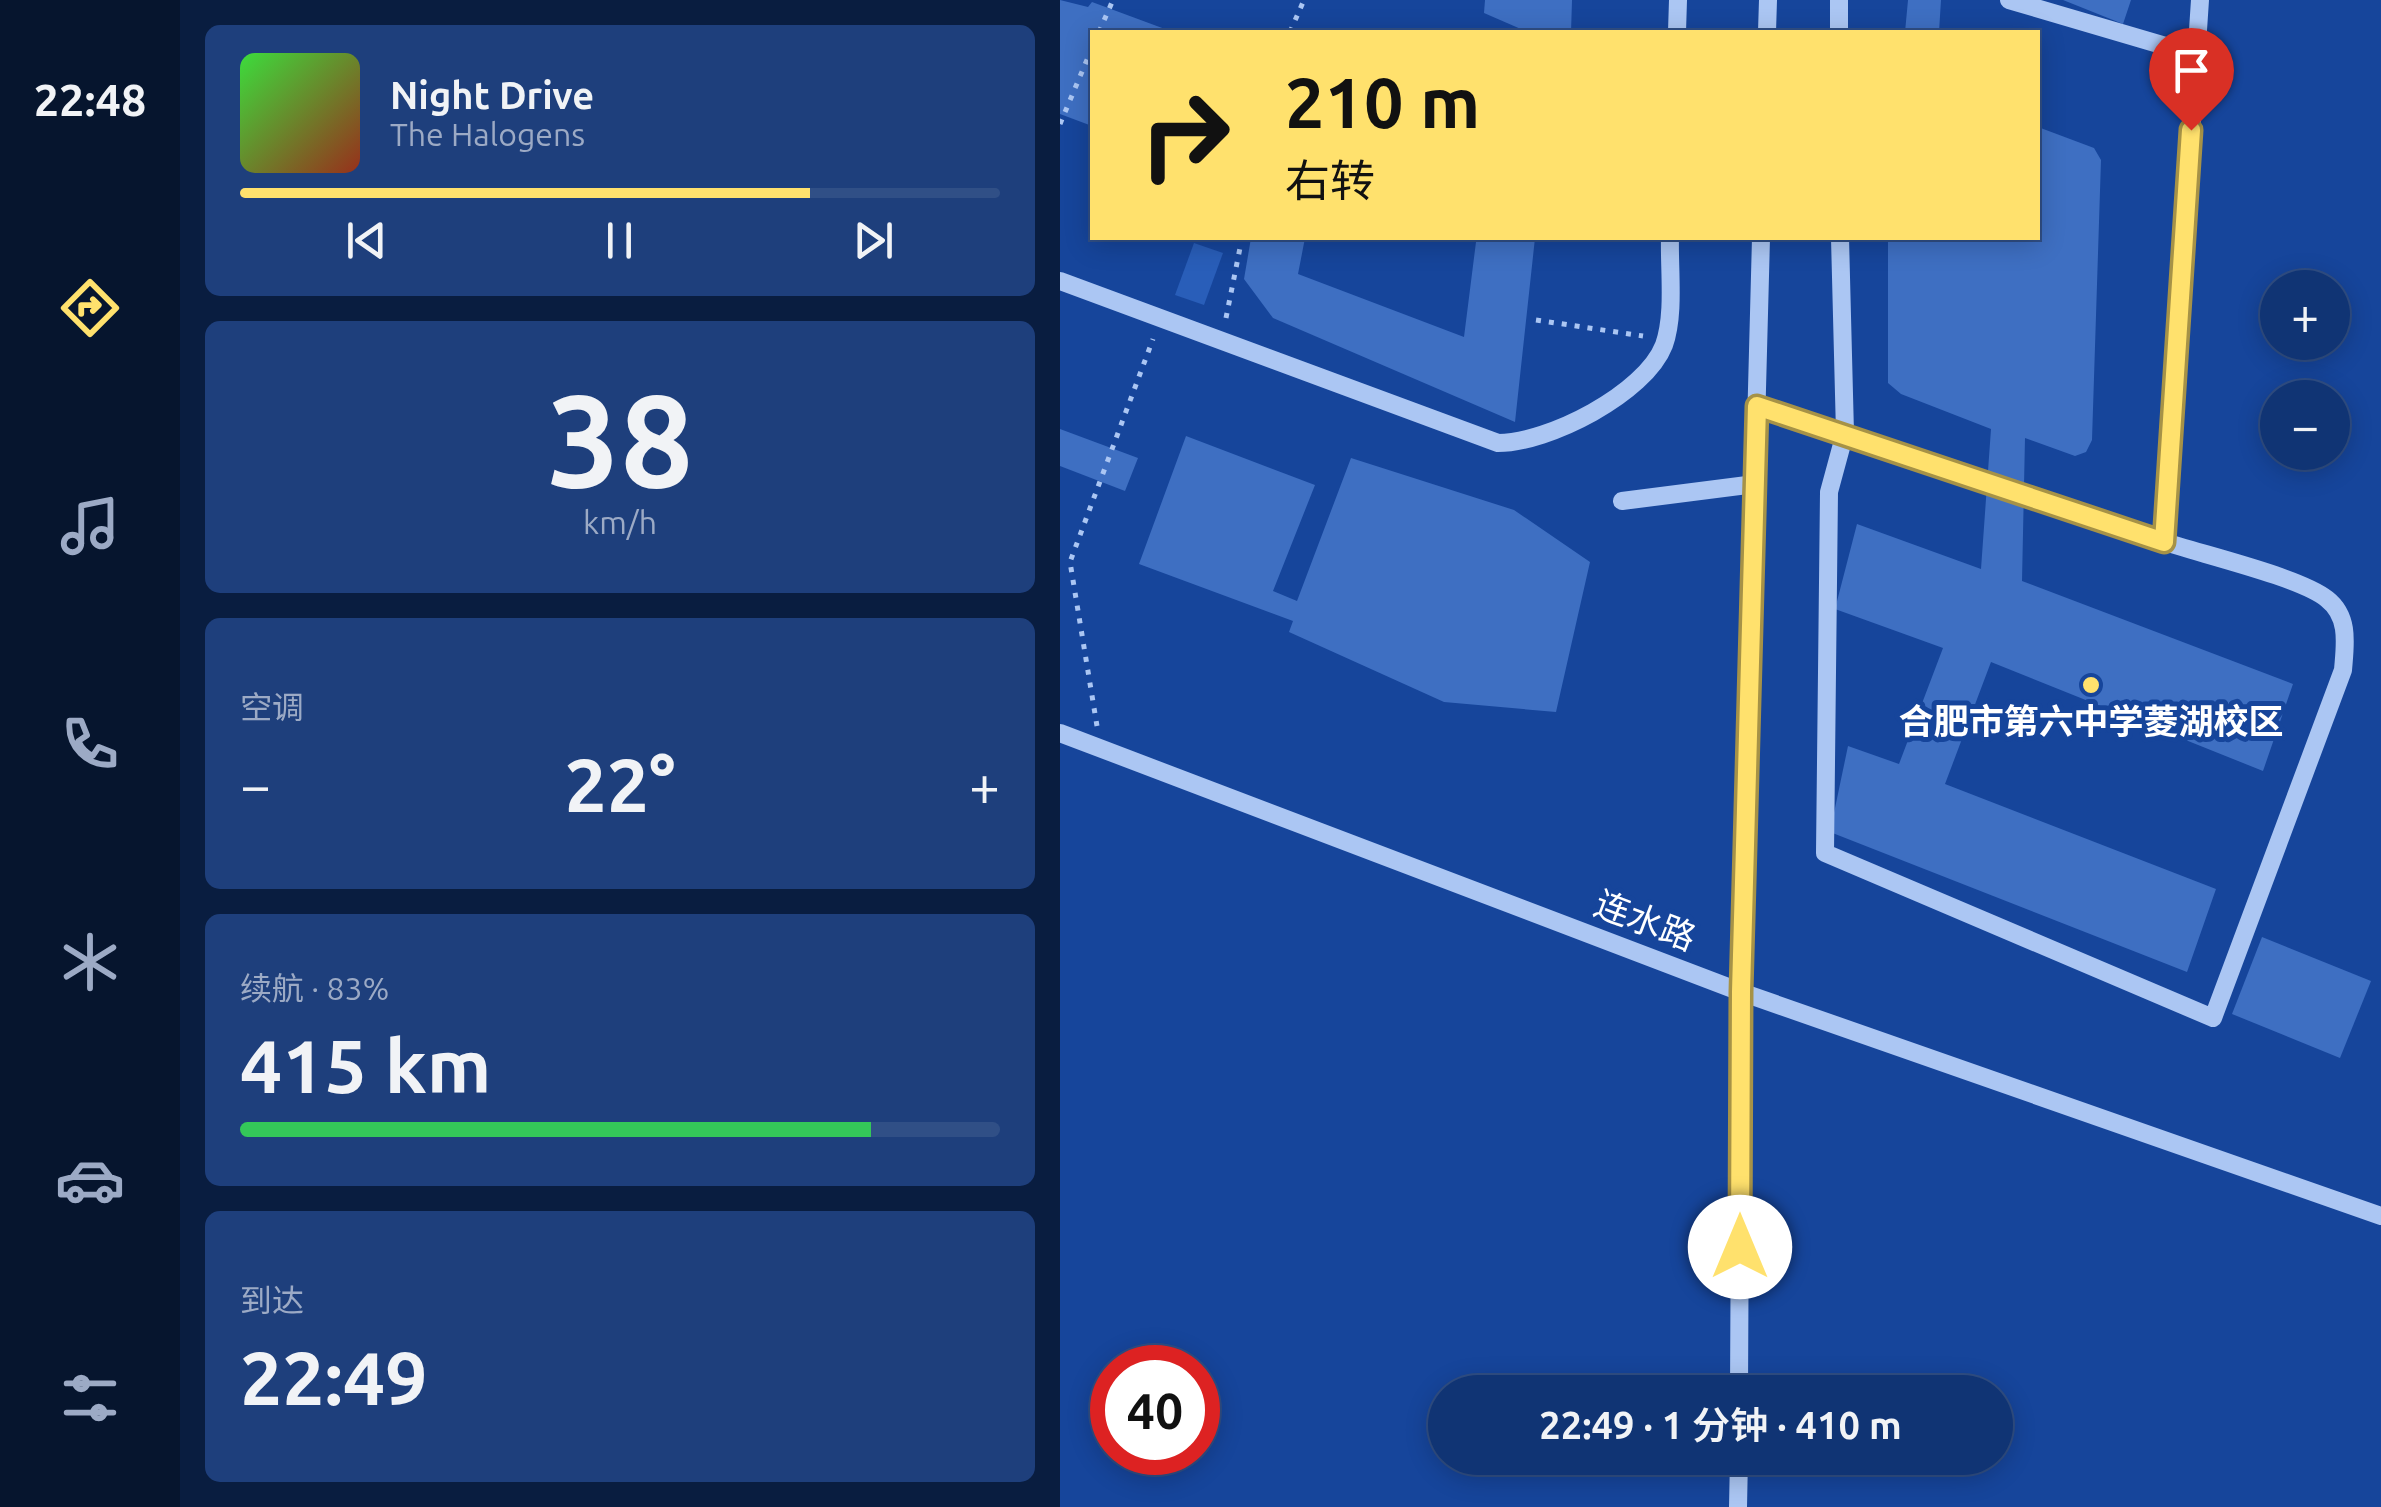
<!DOCTYPE html>
<html lang="zh">
<meta charset="utf-8">
<style>
body{margin:0;font-family:Ubuntu,"Noto Sans SC",sans-serif;background:#1e3f7c;color:#f1f3f6;height:100vh;display:flex;flex-direction:column;font-size:38px;white-space:nowrap}
*{box-sizing:border-box;margin:0}
p{font-size:32px;color:#9caac5}
.icon{flex:none;width:55px;height:55px;fill:none;stroke:currentColor;stroke-width:2;stroke-linecap:round;stroke-linejoin:round}
.map{position:relative;flex:1;overflow:hidden}
.drawer{display:flex;flex-direction:column;gap:25px;padding:25px;background:#091d40;width:880px}
.drawer>*{flex:none}
.banner{position:absolute;left:30px;top:30px;width:950px;height:210px;border-radius:0px;box-shadow:0 5px 25px #0003,0 0 0 2px #304f86;background:#ffe16d;color:#111;overflow:hidden}
.controls{position:absolute;left:1200px;top:270px;display:grid;gap:20px}
.controls a{display:grid;place-items:center;width:90px;height:90px;border-radius:50%;background:#103474;box-shadow:0 5px 25px #0003,0 0 0 2px #304f86;font-size:50px}
.speed{position:absolute;left:30px;top:1345px;display:flex;gap:20px;font-size:50px;font-weight:700;text-align:center}
.speed>*{display:grid;place-content:center;width:130px;height:130px;border-radius:50%;background:#103474;box-shadow:0 5px 25px #0003,0 0 0 2px #304f86;line-height:1}
.speed .limit{border:15px solid #d22;background:#fff;color:#111}
.pin{position:absolute;display:grid;place-items:center;width:85px;height:85px;color:#fff;margin:-102px -42px;border-radius:50% 50% 50% 0;rotate:-45deg;box-shadow:0 0 10px #0007}
.pin .icon{rotate:45deg}
.me{position:absolute;width:110px;margin:-55px;rotate:0deg;stroke-linejoin:round;filter:drop-shadow(0 0 8px #0008)}
.turn{display:flex;align-items:center;gap:35px;height:210px;padding:0 30px;font-size:45px}
.turn .icon{width:130px;height:130px;stroke-width:2.5}
.turn b{display:block;font-size:70px;line-height:85px}
.big{font-size:75px;font-weight:600;line-height:1.1}
.drawer .tile{flex:1;display:flex;flex-direction:column;justify-content:center;gap:15px;min-width:0;padding:0 35px;border-radius:15px;background:#1e3f7c}
.drawer .dial{align-items:center;gap:0}
.dial b{font-size:130px;line-height:1}
.song{display:flex;align-items:center;gap:30px}
.cover{width:120px;height:120px;border-radius:15px;background:linear-gradient(135deg,hsl(120 70% 55%),hsl(10 70% 35%))}
.played{height:10px;border-radius:5px;background:linear-gradient(90deg,#ffe16d 75%,#304f86 75%)}
.keys{display:flex;justify-content:space-around;direction:ltr}
.heat{display:flex;justify-content:space-between;align-items:center;font-size:55px;direction:ltr}
.charge{height:15px;border-radius:8px;background:linear-gradient(90deg,#34c759 83%,#304f86 0)}
.trip{position:absolute;left:368px;top:1375px;width:585px;height:100px;border-radius:50px;background:#103474;box-shadow:0 5px 25px #0003,0 0 0 2px #304f86;font-weight:600;line-height:100px;text-align:center}
main{display:flex;flex:1;min-height:0}
.tabs{display:flex;flex-direction:column;width:180px;justify-content:space-around;align-items:center;background:#06152e;color:#9caac5}
.tabs .icon{width:70px;height:70px}
.tabs .selected{color:#ffe16d}
.tabs b{font-size:45px;color:#f1f3f6}
.map>svg:first-child{display:block}
.green{fill:#295eb9}
.building{fill:#3e6fc2}
.lines{fill:none;stroke-linecap:round;stroke-linejoin:round}
.path{stroke:#abc6f3;stroke-width:5;stroke-dasharray:5 8;stroke-linecap:butt}
.minor{stroke:#abc6f3;stroke-width:18}
.route-casing{stroke:#a69247;stroke-width:25}
.route{stroke:#ffe16d;stroke-width:18}
.poi-dot{fill:#ffe16d;stroke:#16459b;stroke-width:4}
.labels{text-anchor:middle;stroke-width:10;stroke-linejoin:round;paint-order:stroke}
.poi-label{font-size:35px;font-weight:bold;fill:#fff;stroke:#16459b}
.street-label{font-size:35px;fill:#fff;stroke:#16459b}
</style>
<main>
<nav class="tabs">
<b>22:48</b>
<svg class="icon selected" aria-label="directions" viewBox="0 0 24 24"><path d="M12 3l9 9-9 9-9-9zM9 14v-3h6M13 9l2 2-2 2"/></svg>
<svg class="icon" aria-label="music" viewBox="0 0 24 24"><path d="M9 18V5l10-2v13"/><circle cx="6" cy="18" r="3"/><circle cx="16" cy="16" r="3"/></svg>
<svg class="icon" aria-label="phone" viewBox="0 0 24 24"><path d="M5 4h4l2 5-3 2q2 4 5 5l2-3 5 2v4C11 20 4 13 5 4z"/></svg>
<svg class="icon" aria-label="climate" viewBox="0 0 24 24"><path d="M12 3v18M4 7l16 10M4 17L20 7"/></svg>
<svg class="icon" aria-label="car" viewBox="0 0 24 24"><path d="M5 17H2v-5l4-1 3-4h7l3 4 3 1v5h-3M9 17h6M6 11h13"/><circle cx="7" cy="17" r="2"/><circle cx="17" cy="17" r="2"/></svg>
<svg class="icon" aria-label="filters" viewBox="0 0 24 24"><path d="M4 7h16M4 17h16"/><circle cx="9" cy="7" r="2"/><circle cx="15" cy="17" r="2"/></svg>
</nav>
<section class="drawer">
<div class="tile">
<div class="song"><i class="cover"></i><div><b>Night Drive</b><p>The Halogens</p></div></div>
<div class="played"></div>
<div class="keys"><svg class="icon" aria-label="previous" viewBox="0 0 24 24"><path d="M18 5L8 12l10 7zM5 5v14"/></svg><svg class="icon" aria-label="pause" viewBox="0 0 24 24"><path d="M8 5v14M16 5v14"/></svg><svg class="icon" aria-label="next" viewBox="0 0 24 24"><path d="M6 5l10 7-10 7zM19 5v14"/></svg></div>
</div>
<div class="tile dial"><b>38</b><p>km/h</p></div>
<div class="tile"><p>空调</p>
<div class="heat"><a>−</a><b class="big">22°</b><a>+</a></div>
</div>
<div class="tile"><p>续航 · 83%</p><b class="big">415 km</b><div class="charge"></div></div>
<div class="tile"><p>到达</p><b class="big">22:49</b></div>
</section>
<div class="map">
<svg width="1321" height="1507" viewBox="0 0 1321 1507">
<rect width="100%" height="100%" fill="#16459b"/>
<path class="green" d="M134,243l29,10 -19,52 -29,-10z"/>
<g class="building">
<path d="M0,0l28,7 4,-5 81,30h-81v94l-32,-12z"/>
<path d="M425,0h87l-1,32h-43l-44,-19z"/>
<path d="M848,0h33l-2,32h-34z"/>
<path d="M1003,0h68l-8,24z"/>
<path d="M978,127l56,21 7,12 -9,280 -6,12 -11,4 -50,-18 -3,143 271,103 -30,87 -272,-109 -46,122 271,105 -29,83 -357,-140 18,-86 51,18 44,-116 -108,-39 22,-85 124,45 10,-140 -90,-35 -13,-11v-145h150z"/>
<path d="M191,238h54l-7,36 166,63 12,-95 -11,-4h70l-20,184 -242,-104 -29,-39z"/>
<path d="M0,429l78,29 -13,33 -65,-25z"/>
<path d="M126,436l129,49 -42,106 24,10 54,-143 163,52 76,52 -34,150 -112,-10 -155,-70 4,-11 -154,-57z"/>
<path d="M1202,937l109,44 -31,77 -108,-44z"/>
</g>
<g class="lines">
<g class="path">
<path d="M39,32l14,-32"/>
<path d="M230,32l14,-32"/>
<path d="M0,124l32,-76"/>
<path d="M166,318l16,-80"/>
<path d="M476,320l107,16"/>
<path d="M37,726l-27,-164 83,-223"/>
</g>
<g class="minor">
<path d="M779,0v32"/>
<path d="M949,0l187,55"/>
<path d="M617,32l1,-32"/>
<path d="M707,32l1,-32"/>
<path d="M0,281l438,162c50,0 147,-49 166,-98 11,-31 5,-75 6,-107"/>
<path d="M697,406c136,43 270,91 405,135 38,13 138,36 165,58 23,18 18,46 16,71l-130,348 -388,-165 4,-361 16,-59 -5,-195"/>
<path d="M562,501l133,-17"/>
<path d="M1104,542l36,-542"/>
<path d="M0,733l681,259 640,224"/>
<path d="M679,1392l2,-400 20,-754"/>
<path d="M678,1507l1,-49"/>
</g>
</g>
<g class="lines">
<defs>
<path id="route" d="M680,1247l1,-255 16,-586 407,136 27,-412"/>
</defs>
<use href="#route" class="route-casing"/>
<use href="#route" class="route"/>
</g>
<circle class="poi-dot" cx="1031" cy="685" r="10"/>
<g class="labels">
<g class="poi-label">
<text x="1031" y="734">合肥市第六中学菱湖校区</text>
</g>
<g class="street-label">
<text transform="translate(585 921) rotate(21)" y="12">连水路</text>
</g>
</g>
</svg>
<div class="controls">
<a>+</a>
<a>−</a>
</div>
<div class="speed"><div class="limit">40</div></div>
<div class="pin" style="left:1131px;top:130px;background:#d93025"><svg class="icon" aria-label="arrive" viewBox="0 0 24 24"><path d="M6 21V4h12l-3 4 3 4H6"/></svg></div>
<svg class="me" style="left:680px;top:1247px" viewBox="-20 -20 40 40"><circle r="19" fill="#fff"/><path d="M0-13L10 11 0 6-10 11z" fill="#ffe16d"/></svg>
<div class="trip">22:49 · 1 分钟 · 410 m</div>
<div class="banner">
<div class="turn"><svg class="icon" aria-label="right" viewBox="0 0 24 24"><path d="M7 20v-9h11M14 6l5 5-5 5"/></svg><div><b>210 m</b>右转</div></div>
</div>
</div>
</main>
